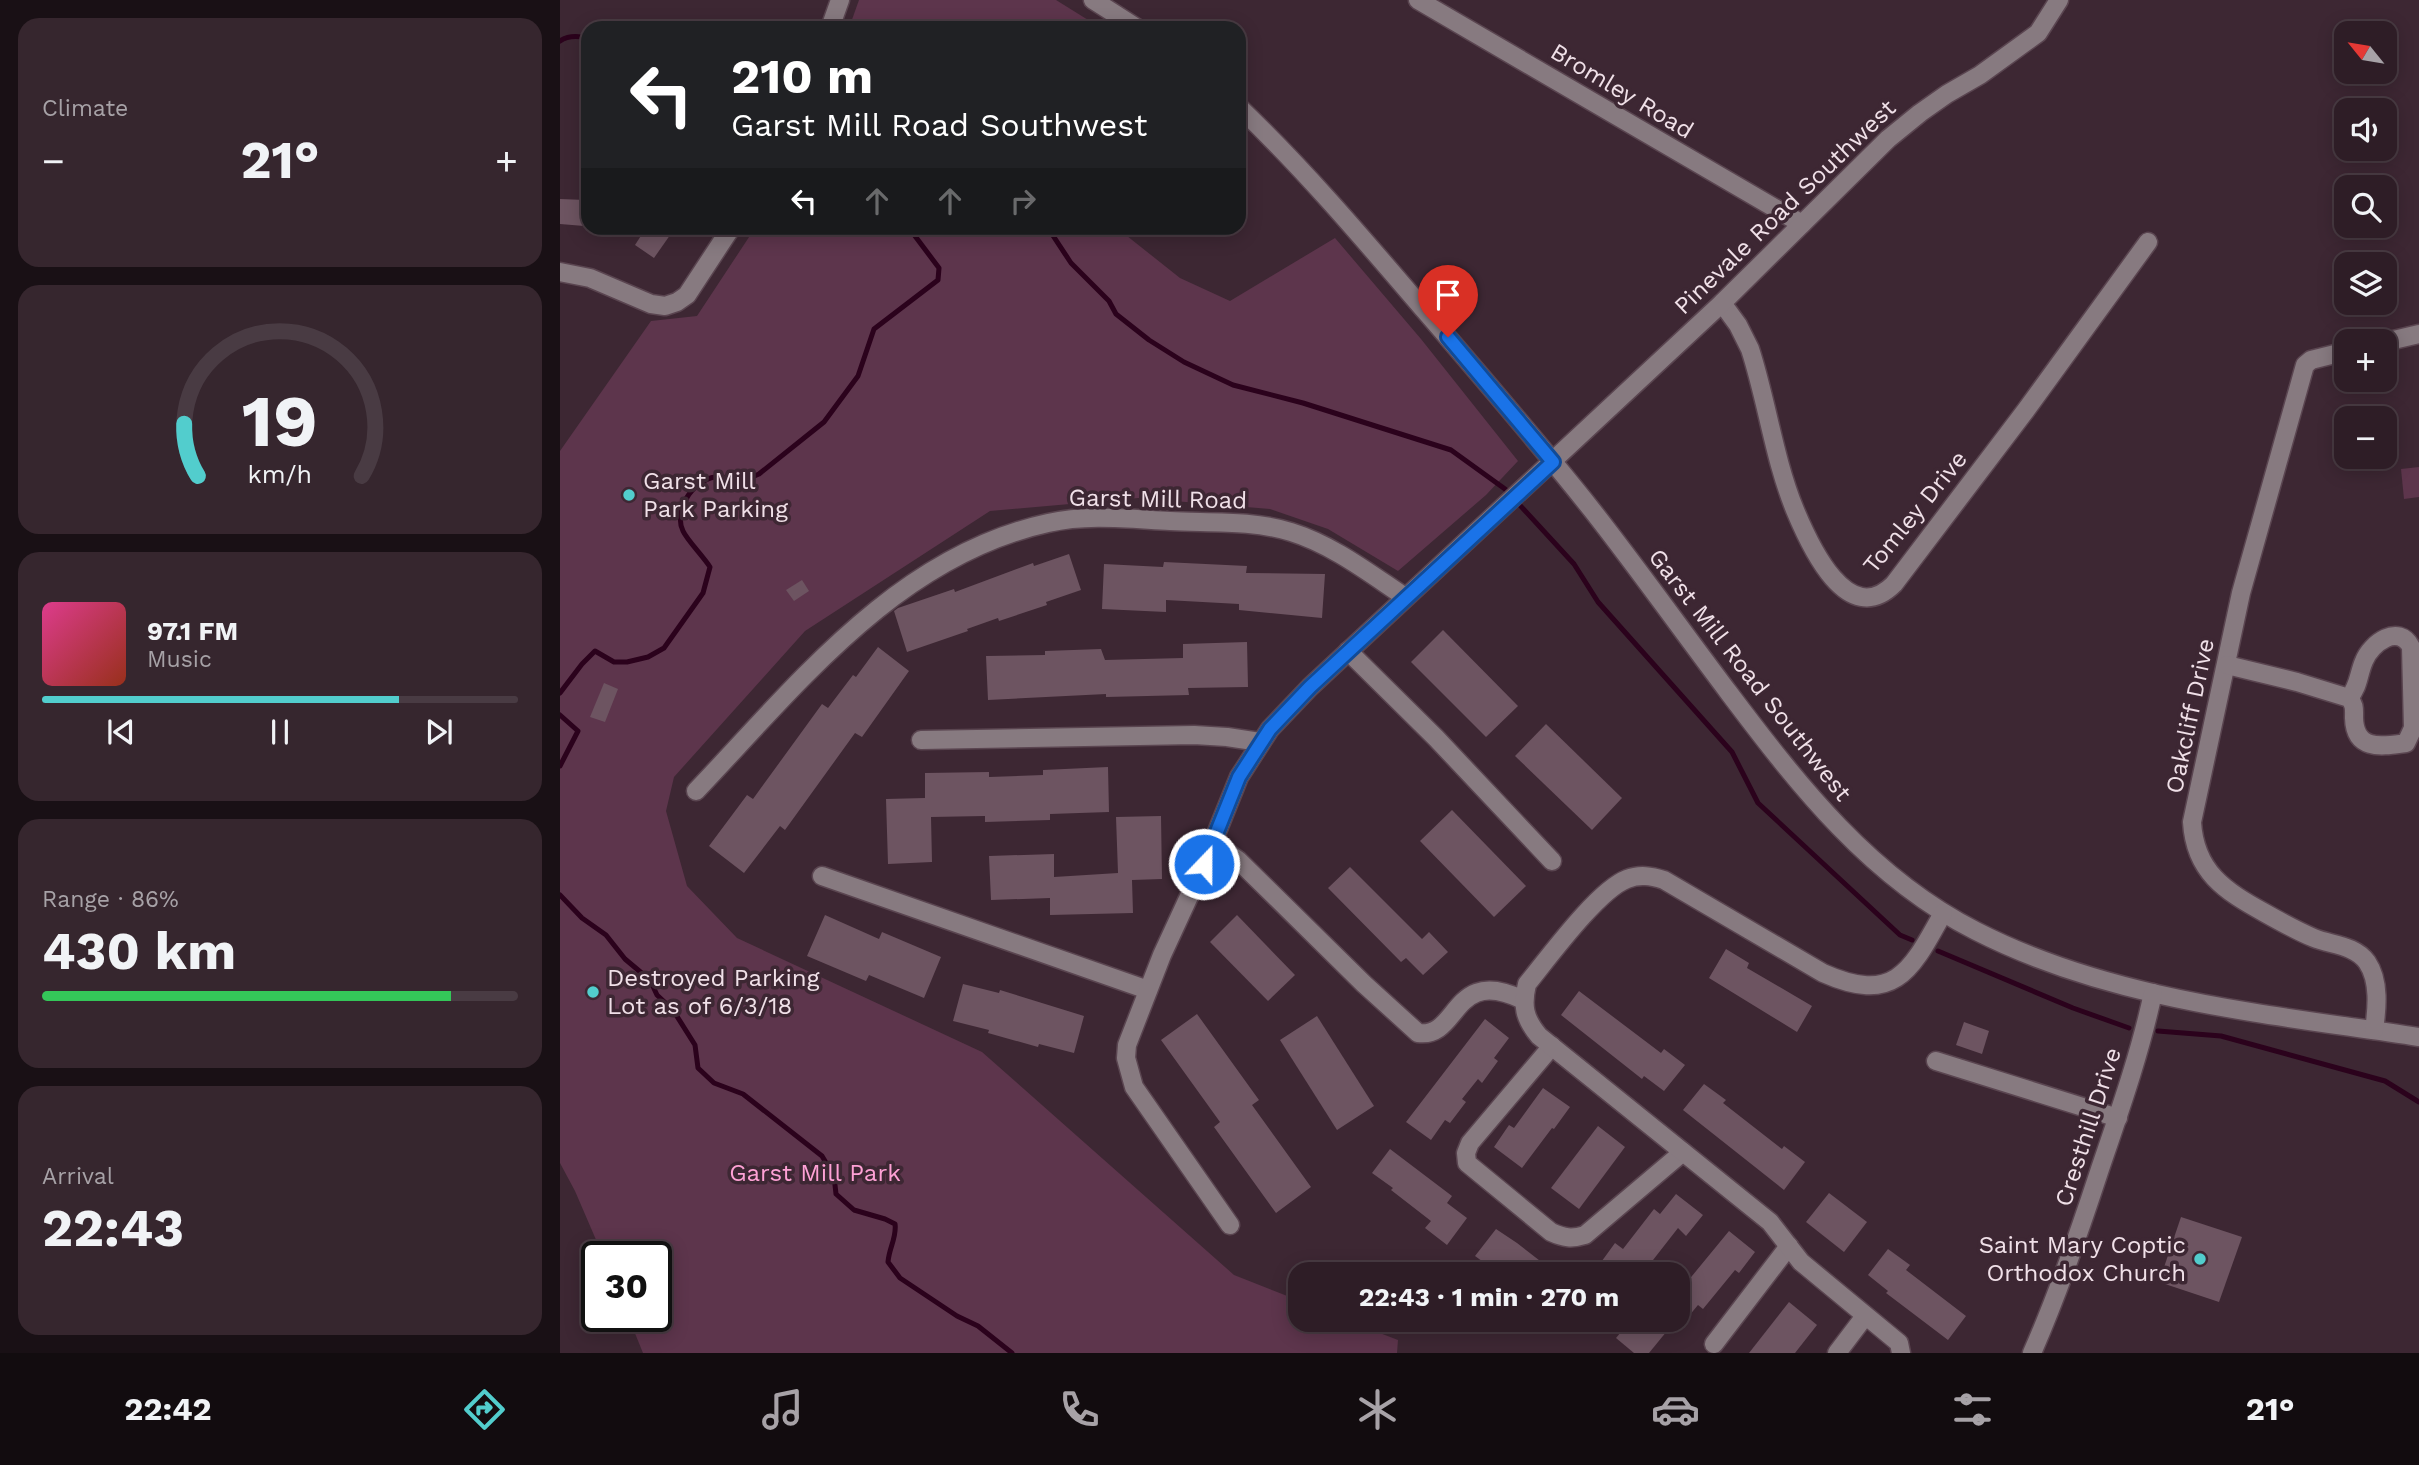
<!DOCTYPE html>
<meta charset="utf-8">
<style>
body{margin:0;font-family:"Work Sans",sans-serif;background:#36262e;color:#f1f3f6;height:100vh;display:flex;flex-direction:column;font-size:26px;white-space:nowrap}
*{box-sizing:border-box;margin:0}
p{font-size:23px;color:#a7a2a7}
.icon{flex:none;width:38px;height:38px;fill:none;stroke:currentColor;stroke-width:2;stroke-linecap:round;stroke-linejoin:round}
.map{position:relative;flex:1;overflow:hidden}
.panel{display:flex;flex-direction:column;gap:18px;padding:18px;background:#191015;width:560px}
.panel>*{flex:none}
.banner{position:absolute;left:21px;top:21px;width:665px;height:214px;border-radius:21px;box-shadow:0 4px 18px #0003,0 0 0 2px #493b43;background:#202124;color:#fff;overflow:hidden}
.needle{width:46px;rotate:300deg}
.fabs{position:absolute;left:1774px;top:21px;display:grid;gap:14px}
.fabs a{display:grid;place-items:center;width:63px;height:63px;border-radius:14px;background:#2e1d26;box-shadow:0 4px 18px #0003,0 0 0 2px #493b43;font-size:35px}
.speed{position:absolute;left:21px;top:1241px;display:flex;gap:14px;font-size:35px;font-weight:700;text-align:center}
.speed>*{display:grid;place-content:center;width:91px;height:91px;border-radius:50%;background:#2e1d26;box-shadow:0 4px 18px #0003,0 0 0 2px #493b43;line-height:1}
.speed .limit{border:4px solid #111;border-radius:10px;background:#fff;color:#111}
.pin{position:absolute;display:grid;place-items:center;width:60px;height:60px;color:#fff;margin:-72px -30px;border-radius:50% 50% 50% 0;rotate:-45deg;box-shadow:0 0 7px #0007}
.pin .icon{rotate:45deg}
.me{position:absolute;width:77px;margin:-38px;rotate:22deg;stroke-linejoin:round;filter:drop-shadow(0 0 5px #0008)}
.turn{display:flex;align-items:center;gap:24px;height:147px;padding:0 35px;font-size:32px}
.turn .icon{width:91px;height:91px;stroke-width:2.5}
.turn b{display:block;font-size:49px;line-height:60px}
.lanes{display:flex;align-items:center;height:66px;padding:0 35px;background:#0003;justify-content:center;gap:35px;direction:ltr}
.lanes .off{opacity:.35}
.big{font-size:52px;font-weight:700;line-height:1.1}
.panel .widget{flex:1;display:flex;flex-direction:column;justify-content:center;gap:10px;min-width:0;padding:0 24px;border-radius:21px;background:#36262e}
.panel .dial{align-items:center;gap:0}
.dial svg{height:182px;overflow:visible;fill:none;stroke:#493b43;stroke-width:7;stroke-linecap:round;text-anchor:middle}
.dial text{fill:#f1f3f6;stroke:none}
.song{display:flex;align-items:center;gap:21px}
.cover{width:84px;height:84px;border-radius:10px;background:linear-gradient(135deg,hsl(330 70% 55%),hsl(10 70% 35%))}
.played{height:7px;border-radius:4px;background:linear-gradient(90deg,#52cdcd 75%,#493b43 75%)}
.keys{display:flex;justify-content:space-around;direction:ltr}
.heat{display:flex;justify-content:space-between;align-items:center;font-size:38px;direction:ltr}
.charge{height:10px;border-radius:5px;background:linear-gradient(90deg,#34c759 86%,#493b43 0)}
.trip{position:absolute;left:728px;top:1262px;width:402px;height:70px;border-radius:21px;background:#2e1d26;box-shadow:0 4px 18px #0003,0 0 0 2px #493b43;font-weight:700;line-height:70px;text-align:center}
.tab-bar{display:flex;height:112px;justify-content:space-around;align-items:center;background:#120c0f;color:#a7a2a7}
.tab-bar .icon{width:49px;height:49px}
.tab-bar .active{color:#52cdcd}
.tab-bar b{font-size:32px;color:#f1f3f6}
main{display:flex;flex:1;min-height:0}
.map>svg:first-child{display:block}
.green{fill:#5d354c}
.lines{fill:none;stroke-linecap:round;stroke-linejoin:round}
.stream{stroke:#2b021c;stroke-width:5}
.building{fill:#6d5461}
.minor-casing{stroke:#5a4550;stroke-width:21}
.minor{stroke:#877a80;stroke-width:18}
.route-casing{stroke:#114b97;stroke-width:18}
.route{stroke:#1a73e8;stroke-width:12}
.poi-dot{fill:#52cdcd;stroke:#3d2733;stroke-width:2.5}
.labels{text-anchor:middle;stroke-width:7;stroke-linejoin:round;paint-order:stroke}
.street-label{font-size:24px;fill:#f0e0e8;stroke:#3d2733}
.poi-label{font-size:24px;fill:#f0e0e8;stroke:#3d2733;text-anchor:start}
.park-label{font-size:24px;fill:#fea1d5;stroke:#3d2733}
</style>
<main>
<section class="panel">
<div class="widget"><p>Climate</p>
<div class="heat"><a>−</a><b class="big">21°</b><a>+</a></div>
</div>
<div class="widget dial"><svg viewBox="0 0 100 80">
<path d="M14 69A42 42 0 1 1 86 69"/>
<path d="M14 69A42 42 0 0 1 8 46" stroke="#52cdcd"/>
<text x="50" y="56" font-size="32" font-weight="700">19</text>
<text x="50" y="72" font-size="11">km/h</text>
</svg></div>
<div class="widget">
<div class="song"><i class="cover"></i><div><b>97.1 FM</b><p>Music</p></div></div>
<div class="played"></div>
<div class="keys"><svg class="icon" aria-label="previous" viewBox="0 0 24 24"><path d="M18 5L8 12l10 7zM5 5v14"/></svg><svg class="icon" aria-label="pause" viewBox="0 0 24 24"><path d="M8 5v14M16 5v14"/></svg><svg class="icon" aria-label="next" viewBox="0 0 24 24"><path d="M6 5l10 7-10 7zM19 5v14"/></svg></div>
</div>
<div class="widget"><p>Range · 86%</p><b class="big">430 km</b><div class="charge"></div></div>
<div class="widget"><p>Arrival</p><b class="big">22:43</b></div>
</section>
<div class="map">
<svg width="1859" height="1353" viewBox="0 0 1859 1353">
<rect width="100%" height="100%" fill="#3d2733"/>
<g class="green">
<path d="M299,0h197l45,28h-252z"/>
<path d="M195,228h362l63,50 50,23 105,-63 86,101 97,122 -32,34 -88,76 -70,-42 -58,-20 -132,-11 -148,13 -185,120 -131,146 -8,34 21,75 50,52 245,114 252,223 66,26v19h46l52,20 -1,13h-754l-15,-37h28v-60h-53l-28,-65 -15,-28v-712l91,-130 46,-5z"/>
<path d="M1859,467v30l-15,2 -3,-30z"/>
</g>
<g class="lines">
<g class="stream">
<path d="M0,41c8,-6 19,-5 28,-3"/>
<path d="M488,228l23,35 38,38 7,13 33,26 35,22 49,23 70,18 148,47 54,39 69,75 24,38 134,150 26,51 142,132 12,5"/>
<path d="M0,693l22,-29 13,-13 19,11h13l21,-5 16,-9 39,-55 7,-26c-7,-11 -23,-27 -27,-36 -11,-23 14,-57 39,-54 5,1 11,4 16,6l21,-9 65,-52 34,-46 16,-47 64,-49 1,-12 -30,-40"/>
<path d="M0,715l18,16 -18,35"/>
<path d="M0,895l22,23 24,17 19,24 25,21 7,15 16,15 22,35 3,23 16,15 29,11 79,62 12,20 2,18 18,16 31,9 10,5c2,13 -6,24 -7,38l12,16 57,38 21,10 34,27"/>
<path d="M1378,951l135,57 56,20"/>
<path d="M1598,1031l63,5 164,45 34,21"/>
</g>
</g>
<g class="building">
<path d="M0,199l26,1 -2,26 -24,-2z"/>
<path d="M86,228h29l-21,30 -19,-13z"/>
<path d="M509,554l12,36 -35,12 1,3 -48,16 -1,-3 -31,11 1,2 -61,21 -13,-41 4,-3 56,-19 1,3 78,-29 1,3z"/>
<path d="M604,562l83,4 -1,7 79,1 -3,44 -83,-8v-6l-73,-4v12l-64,-3 2,-45 59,3z"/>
<path d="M242,580l7,11 -15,10 -8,-11z"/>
<path d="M883,630l75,76 -32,31 -75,-75z"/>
<path d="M687,642l1,45 -60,1 1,7 -83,2v-3l-118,6 -2,-44 59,-1v-4l56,-2 4,11 78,-2v-14z"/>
<path d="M318,647l31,24 -47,66 -7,-4 -70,97 -5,-4 -36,47 -35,-27 38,-51 6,4 69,-95 6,4 25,-33 3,2z"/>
<path d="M44,683l14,6 -13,33 -15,-5z"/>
<path d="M986,724l76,74 -30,32 -77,-74z"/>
<path d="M548,767l1,45 -59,2v6l-65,2v-6l-54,1 1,45 -44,2 -2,-65 39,-1v-25l64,-1v5l54,-2v-5z"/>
<path d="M892,810l74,76 -32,31 -74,-76z"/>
<path d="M601,816l1,63 -30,1 1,33 -83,2v-17l-59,2 -2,-44 65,-2v23l64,-4 -2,-56z"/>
<path d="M790,867l72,72 7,-7 19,20 -25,23 -17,-17 -5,4 -73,-74z"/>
<path d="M265,915l54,24 3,-7 59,25 -17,41 -55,-23 -3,6 -59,-25z"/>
<path d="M677,915l58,60 -27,26 -58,-59z"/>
<path d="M1166,949l23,14 -2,5 65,38 -15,26 -88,-54z"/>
<path d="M403,984l36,9 1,-3 84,26 -10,37 -35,-9 -1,3 -50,-14 1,-3 -36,-9z"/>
<path d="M1019,991l82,62 3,-4 21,16 -21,26 -20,-15 -2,3 -81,-64z"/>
<path d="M637,1014l62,86 -7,5 59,82 -35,26 -62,-86 6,-5 -59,-82z"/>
<path d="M757,1016l57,90 -37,24 -57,-90z"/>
<path d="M925,1019l24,19 -15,20 4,3 -16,22 -4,-4 -16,20 4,3 -16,21 -5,-3 -14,20 -25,-18z"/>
<path d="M1404,1022l25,9 -7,23 -26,-9z"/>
<path d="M1144,1084l22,16 -3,3 59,46 2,-3 21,16 -21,28 -101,-80z"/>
<path d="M983,1088l27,19 -16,22 -2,-1 -30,40 -28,-21 15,-22 5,3z"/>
<path d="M1038,1126l27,21 -46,62 -28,-21z"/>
<path d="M830,1149l62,47 -5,7 20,15 -20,27 -22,-17 6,-7 -40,-31 2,-2 -21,-15z"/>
<path d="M1269,1193l38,29 -23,30 -38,-30z"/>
<path d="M1116,1194l27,21 -17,21 -8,-8 -32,41 -4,-3 -7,8h-24l-12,-9 16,-22 8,6 31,-40 6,5z"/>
<path d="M1621,1217l61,20 -23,65 -60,-20z"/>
<path d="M936,1229l21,14 40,31h-50l-7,-5 -3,3 -22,-16z"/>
<path d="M1169,1231l26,21 -16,21 -4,-3 -32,39 -5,-4 -20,24v-36z"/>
<path d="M1328,1249l22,16 -4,5 60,46 -18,24 -62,-47 2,-2 -20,-16z"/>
<path d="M1229,1302l28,23 -22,28h-46z"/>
<path d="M1071,1320h45l-27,33h-15l-18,-15z"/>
</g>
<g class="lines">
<defs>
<g id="minor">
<path d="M533,0l44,28"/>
<path d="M858,0l384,224"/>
<path d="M270,28l10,-28"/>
<path d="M679,107c67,64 126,134 186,204 57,66 113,131 167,199 47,60 91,122 137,183 70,93 142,185 247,238 137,70 294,83 443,106"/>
<path d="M0,272l30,6 61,26 14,2 12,-4 10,-7 44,-67"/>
<path d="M1162,303l16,22 12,24c17,52 24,110 45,161 15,36 53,120 99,74l132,-174 122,-168"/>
<path d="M1825,342l34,-8"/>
<path d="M1787,351l-36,9 -6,5 -64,228 -49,229c3,50 33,69 73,91 16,9 32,18 49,25 17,7 41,7 53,24 13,19 10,47 7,68"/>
<path d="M788,651l88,87 116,123"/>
<path d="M1667,665l70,17 52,16c10,-12 9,-23 15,-37 7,-18 35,-38 47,-14l2,81 -7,15c-23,3 -51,9 -52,-25 0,-9 1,-13 -5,-20"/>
<path d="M361,740l273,-5 33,2 33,5"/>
<path d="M136,791c101,-106 201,-235 352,-268 40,-9 81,-4 122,-2 39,2 83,-1 121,11 42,13 78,41 114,65"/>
<path d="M653,842l25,18 126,124 54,49c42,6 33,-68 105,-33"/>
<path d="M262,876l326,114"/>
<path d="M992,1046l-82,97 -4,10 1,10 84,69c13,6 21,7 34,3l98,-83"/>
<path d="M1376,1061l182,57"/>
<path d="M670,1225l-96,-138 -8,-29 1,-13 35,-90 42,-91 35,-87 31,-48 40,-42 412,-384 166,-164 32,-26 27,-19 33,-19 58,-42 21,-33"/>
<path d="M1154,1344l75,-98"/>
<path d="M1277,1353l28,-37"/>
<path d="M1341,1353l-2,-10 -98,-81 -31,-40 -231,-186c-15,-18 -17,-30 -12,-52 22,-27 71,-94 100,-105 13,-5 24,-3 37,1l159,93c72,32 88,-2 120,-60"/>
<path d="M1472,1353c26,-59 47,-120 67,-181 20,-59 41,-118 54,-179"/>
</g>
</defs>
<use href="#minor" class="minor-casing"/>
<use href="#minor" class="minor"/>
</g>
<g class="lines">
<defs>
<path id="route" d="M644,864l35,-87 31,-48 40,-42 243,-225 -105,-125"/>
</defs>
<use href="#route" class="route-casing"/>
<use href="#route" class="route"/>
</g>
<g class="poi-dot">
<circle cx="69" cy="495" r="7"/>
<circle cx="33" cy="992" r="7"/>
<circle cx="1640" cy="1259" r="7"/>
</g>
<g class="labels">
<g class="street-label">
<text transform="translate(1062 91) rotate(31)" y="8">Bromley Road</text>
<text transform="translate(1225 207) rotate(-44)" y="8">Pinevale Road Southwest</text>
<text transform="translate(598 499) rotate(1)" y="8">Garst Mill Road</text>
<text transform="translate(1355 512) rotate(-51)" y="8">Tomley Drive</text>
<text transform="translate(1190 675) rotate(52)" y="8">Garst Mill Road Southwest</text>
<text transform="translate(1630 716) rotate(-78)" y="8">Oakcliff Drive</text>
<text transform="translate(1528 1127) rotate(-72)" y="8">Cresthill Drive</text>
</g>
<g class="poi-label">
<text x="83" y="489">Garst Mill<tspan x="83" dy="28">Park Parking</tspan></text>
<text x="47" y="986">Destroyed Parking<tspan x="47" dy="28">Lot as of 6/3/18</tspan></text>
<text x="1626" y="1253" text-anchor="end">Saint Mary Coptic<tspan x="1626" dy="28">Orthodox Church</tspan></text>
</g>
<g class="park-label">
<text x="255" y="1181">Garst Mill Park</text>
</g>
</g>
</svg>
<div class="fabs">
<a><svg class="needle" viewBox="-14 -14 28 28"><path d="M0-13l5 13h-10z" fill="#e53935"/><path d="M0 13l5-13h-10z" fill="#a7a2a7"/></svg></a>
<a><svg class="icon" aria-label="sound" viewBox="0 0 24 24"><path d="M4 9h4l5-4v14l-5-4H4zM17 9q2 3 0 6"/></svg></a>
<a><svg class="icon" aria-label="search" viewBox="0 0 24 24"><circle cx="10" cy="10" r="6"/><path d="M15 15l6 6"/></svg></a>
<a><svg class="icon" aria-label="layers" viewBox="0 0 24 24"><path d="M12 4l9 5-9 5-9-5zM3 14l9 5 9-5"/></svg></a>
<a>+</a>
<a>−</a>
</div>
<div class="speed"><div class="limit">30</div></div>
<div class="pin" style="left:888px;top:337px;background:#d93025"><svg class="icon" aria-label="arrive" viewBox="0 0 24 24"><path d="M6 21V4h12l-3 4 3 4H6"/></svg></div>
<svg class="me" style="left:644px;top:864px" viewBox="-20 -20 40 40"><circle r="17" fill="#1a73e8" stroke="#fff" stroke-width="3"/><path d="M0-11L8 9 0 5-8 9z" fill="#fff"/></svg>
<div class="trip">22:43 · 1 min · 270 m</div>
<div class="banner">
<div class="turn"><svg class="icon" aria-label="left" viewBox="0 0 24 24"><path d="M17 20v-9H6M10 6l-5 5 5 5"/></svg><div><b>210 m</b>Garst Mill Road Southwest</div></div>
<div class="lanes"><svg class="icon" aria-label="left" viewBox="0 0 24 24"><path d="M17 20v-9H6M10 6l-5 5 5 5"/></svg><svg class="icon off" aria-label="ahead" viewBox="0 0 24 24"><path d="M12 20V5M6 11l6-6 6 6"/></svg><svg class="icon off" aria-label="ahead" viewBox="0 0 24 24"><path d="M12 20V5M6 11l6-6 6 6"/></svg><svg class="icon off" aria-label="right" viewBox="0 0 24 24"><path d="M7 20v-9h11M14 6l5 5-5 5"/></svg></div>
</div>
</div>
</main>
<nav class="tab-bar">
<b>22:42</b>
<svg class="icon active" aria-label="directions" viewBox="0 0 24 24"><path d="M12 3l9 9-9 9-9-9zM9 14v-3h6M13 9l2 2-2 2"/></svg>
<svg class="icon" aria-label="music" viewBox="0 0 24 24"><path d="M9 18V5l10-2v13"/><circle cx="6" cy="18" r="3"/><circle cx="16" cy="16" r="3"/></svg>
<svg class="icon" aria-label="phone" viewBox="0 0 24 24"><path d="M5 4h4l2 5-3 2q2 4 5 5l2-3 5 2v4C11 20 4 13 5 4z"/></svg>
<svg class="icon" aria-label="climate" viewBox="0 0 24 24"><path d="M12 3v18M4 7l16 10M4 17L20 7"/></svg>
<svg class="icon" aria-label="car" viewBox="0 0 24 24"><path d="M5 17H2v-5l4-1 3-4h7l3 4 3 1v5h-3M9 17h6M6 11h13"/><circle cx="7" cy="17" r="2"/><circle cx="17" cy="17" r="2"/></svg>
<svg class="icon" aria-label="filters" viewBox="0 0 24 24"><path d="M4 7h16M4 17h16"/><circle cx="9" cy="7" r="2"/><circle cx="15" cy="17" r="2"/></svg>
<b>21°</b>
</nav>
